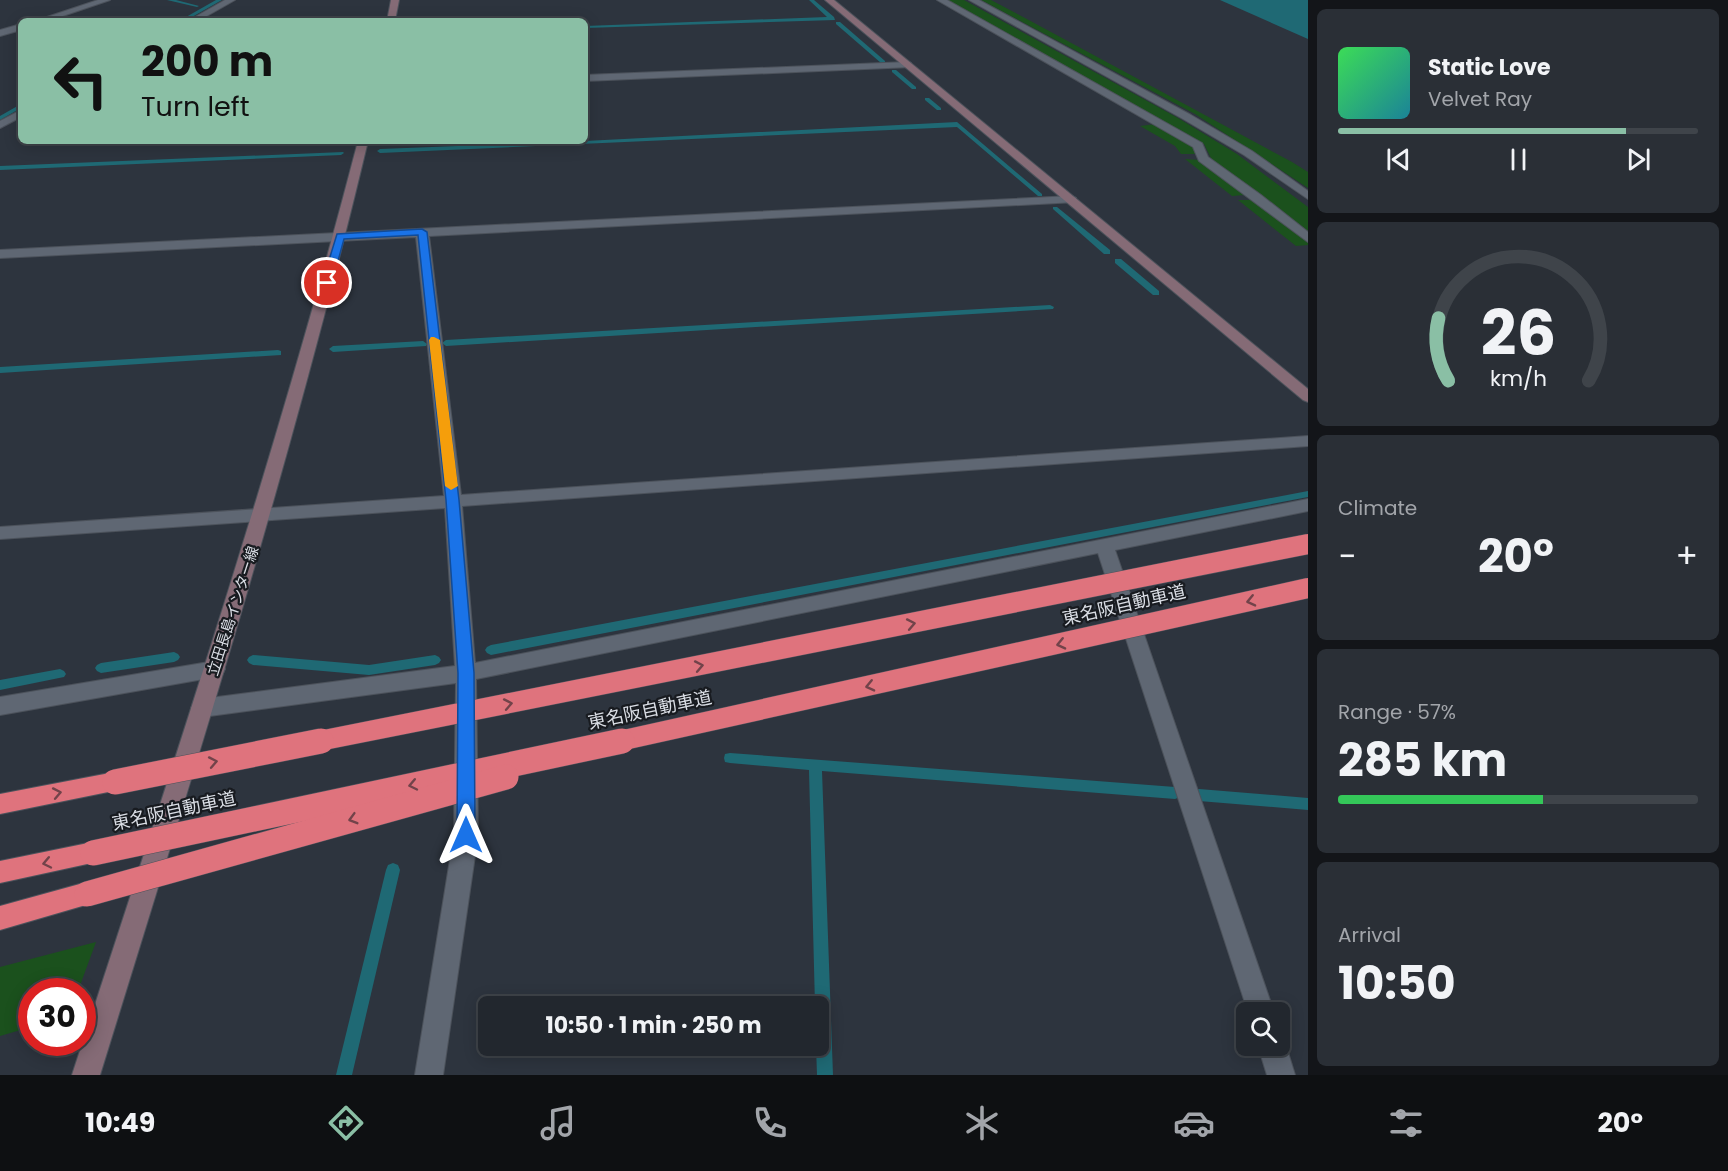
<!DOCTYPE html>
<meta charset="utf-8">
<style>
body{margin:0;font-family:Poppins,"Noto Sans JP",sans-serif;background:#2a2f36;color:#f1f3f6;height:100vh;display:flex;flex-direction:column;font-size:22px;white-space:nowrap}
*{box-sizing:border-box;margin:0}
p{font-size:20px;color:#a2a5aa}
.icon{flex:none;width:33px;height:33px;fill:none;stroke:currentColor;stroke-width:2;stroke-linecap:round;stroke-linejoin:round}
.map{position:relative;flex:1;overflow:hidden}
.details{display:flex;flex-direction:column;gap:9px;padding:9px;background:#131519;width:420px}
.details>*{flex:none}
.banner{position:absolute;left:18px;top:18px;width:570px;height:126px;border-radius:9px;box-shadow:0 3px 15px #0003,0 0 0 2px #3f444a;background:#8abfa5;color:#111;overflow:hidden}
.tools{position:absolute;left:1236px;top:1002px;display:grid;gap:12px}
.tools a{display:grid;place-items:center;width:54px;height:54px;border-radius:9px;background:#22272e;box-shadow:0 3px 15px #0003,0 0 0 2px #3f444a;font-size:30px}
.speed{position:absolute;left:18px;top:978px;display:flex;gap:12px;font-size:30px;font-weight:700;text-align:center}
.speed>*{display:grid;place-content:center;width:78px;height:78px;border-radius:50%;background:#22272e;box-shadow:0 3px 15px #0003,0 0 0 2px #3f444a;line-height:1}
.speed .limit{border:9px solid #d22;background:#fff;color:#111}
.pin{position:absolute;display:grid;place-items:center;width:51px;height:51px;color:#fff;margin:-26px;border:3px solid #fff;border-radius:50%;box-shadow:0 2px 6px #0007}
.me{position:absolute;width:66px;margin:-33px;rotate:0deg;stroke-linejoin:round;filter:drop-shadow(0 0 4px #0008)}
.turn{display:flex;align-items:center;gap:21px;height:126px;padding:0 24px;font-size:27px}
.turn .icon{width:78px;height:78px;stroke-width:2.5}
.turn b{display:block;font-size:42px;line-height:51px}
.big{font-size:45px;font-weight:700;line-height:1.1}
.details .card{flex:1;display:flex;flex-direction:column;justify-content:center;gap:9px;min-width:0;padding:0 21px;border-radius:9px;background:#2a2f36}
.details .dial{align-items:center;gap:0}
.dial svg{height:156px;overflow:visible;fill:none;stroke:#3f444a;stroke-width:7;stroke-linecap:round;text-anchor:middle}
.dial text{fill:#f1f3f6;stroke:none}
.song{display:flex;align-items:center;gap:18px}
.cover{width:72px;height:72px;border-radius:9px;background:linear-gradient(135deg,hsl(130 70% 55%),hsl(190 70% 35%))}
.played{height:6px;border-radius:3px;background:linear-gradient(90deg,#8abfa5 80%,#3f444a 80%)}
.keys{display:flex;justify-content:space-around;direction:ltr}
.heat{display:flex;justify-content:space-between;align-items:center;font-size:33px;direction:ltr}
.charge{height:9px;border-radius:4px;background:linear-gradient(90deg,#34c759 57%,#3f444a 0)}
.trip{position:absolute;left:478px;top:996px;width:351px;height:60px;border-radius:9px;background:#22272e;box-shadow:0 3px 15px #0003,0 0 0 2px #3f444a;font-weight:700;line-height:60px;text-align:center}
.tab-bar{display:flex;height:96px;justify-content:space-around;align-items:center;background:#0e1012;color:#a2a5aa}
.tab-bar .icon{width:42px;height:42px}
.tab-bar .on{color:#8abfa5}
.tab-bar b{font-size:27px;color:#f1f3f6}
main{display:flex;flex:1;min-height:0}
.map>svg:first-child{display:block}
.green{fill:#1b511d}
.water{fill:#1f6974}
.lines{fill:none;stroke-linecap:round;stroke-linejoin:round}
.stream{fill:#1f6974;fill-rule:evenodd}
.street-casing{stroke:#4c525b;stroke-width:2}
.secondary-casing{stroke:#4c525b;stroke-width:2}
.highway-casing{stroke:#4c525b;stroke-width:2}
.street{fill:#5f6773;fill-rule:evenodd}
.secondary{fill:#856b76;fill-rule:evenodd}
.highway{fill:#df737d;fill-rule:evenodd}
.highway-bridge-far1-casing{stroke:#4c525b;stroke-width:21;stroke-linecap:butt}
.highway-bridge-casing{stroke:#4c525b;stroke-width:26;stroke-linecap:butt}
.highway-bridge-far1{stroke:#df737d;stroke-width:20}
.highway-bridge{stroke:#df737d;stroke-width:25}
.oneway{stroke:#72434a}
.route{fill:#1a73e8;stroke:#114b97;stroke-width:1.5}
.slow{fill:#f59e0b}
.labels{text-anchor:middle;stroke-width:4.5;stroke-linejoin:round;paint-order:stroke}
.street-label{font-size:15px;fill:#dadee5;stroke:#181b20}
.near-street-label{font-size:18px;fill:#dadee5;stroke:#181b20}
</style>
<main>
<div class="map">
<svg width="1308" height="1075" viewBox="0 0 1308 1075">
<rect width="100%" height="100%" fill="#2d343e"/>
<g class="green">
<path d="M946,0h18l214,118 59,36 71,53v24l-96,-71 -8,-16z"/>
<path d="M981,0h10l34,18 267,144 16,10v16l-113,-74z"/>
<path d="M1156,124l36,21 5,9h-16l-6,-8 -35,-20z"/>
<path d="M1185,159l16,1 44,35 -13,1z"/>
<path d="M1238,200h14l56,41v4l-12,1z"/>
<path d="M96,942l-18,49 -46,1 -1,35 -31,9v-69z"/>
</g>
<path class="water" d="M1220,0h88v39z"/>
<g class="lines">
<g class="stream">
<path d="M167,0h9l23,6 -2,1z"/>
<path d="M216,0h6l-37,21h-6z"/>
<path d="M809,0h5l20,17 1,3 -250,8v-2l242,-9z"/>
<path d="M836,22h4l45,39v2h-4l-45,-39z"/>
<path d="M892,70h4l20,17v2h-4l-20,-17z"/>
<path d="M925,98h4l12,10v2h-4l-12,-10z"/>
<path d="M21,104v4l-21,12v-4z"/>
<path d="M957,122l85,72v2h-4l-81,-69 -577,26 -3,-2 3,-2 205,-8z"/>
<path d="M343,152l1,1 -3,2 -341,15v-4z"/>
<path d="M1053,207h4l53,43v4h-6l-51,-45z"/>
<path d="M1115,259h6l38,32v4h-6l-38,-32z"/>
<path d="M1050,305l4,2 -1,2 -607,37 -4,-3 4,-3z"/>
<path d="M423,341l4,3 -1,2 -93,6 -4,-3 4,-3z"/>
<path d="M278,350l3,1v4l-281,18v-6z"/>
<path d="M1308,491v6l-817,158 -4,-2 -2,-3 2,-3 4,-2z"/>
<path d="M174,652l4,2 2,3 -2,3 -4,2 -73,11 -4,-2 -2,-3 2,-3 4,-2z"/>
<path d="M253,655l116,10 66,-10 4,2 2,3 -2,3 -4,2 -66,10 -116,-10 -4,-2 -2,-3 2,-3z"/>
<path d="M60,669l4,2 2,3 -2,3 -64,13v-10z"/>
<path d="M730,753l445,34 5,2 2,4 -2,4 -5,2 -353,-28 11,304h-16l-1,-29h3v-40h-4l-6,-236 -79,-7 -5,-1 -1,-4 1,-4z"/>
<path d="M1199,789l109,9v12l-109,-9 -5,-2 -2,-4 2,-4z"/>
<path d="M393,863l5,2 2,5 -48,205h-16l50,-205 2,-5z"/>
</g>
<defs>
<g id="street">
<path d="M98,0h12l-62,21h-13z"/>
<path d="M225,0h10l-37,21h-10z"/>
<path d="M937,0h10l255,143 6,14 53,38 47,37v10l-109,-81 -6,-14z"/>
<path d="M969,0h10l212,115 61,36 56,40v8l-64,-44 -61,-36z"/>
<path d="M21,24v6l-21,6v-6z"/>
<path d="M908,62l3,1v4l-326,14v-6z"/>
<path d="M21,110v7l-21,11v-7z"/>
<path d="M1072,196l4,2v4l-647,34 32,259 847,-59v10l-846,60 13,157 833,-164v12l-193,39 159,462h-26l-150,-459 -622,126 2,156 -35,240h-28l39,-240 2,-152 -254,34 -7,-3 -4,-6 4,-6 7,-3 253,-33 -10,-158 -445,31v-12l444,-31 -28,-259 -416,21v-8z"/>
<path d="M215,661l7,2 3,6 -3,6 -7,2 -215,38v-18z"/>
<path d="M1280,1035l6,11 9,29h-28l-9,-29h22z"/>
</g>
<g id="secondary">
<path d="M391,0h8l-4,21h-8z"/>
<path d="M825,0h9l474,389v13l-5,-2z"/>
<path d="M358,141h10c-75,315 -172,624 -268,934h-28c101,-310 204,-618 286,-934z"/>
</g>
<g id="highway">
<path d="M115,772l8,3 3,7 -3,7 -123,25v-20z"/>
<path d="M93,842l8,3 4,8 -4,8 -101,22v-22z"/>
<path d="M87,882l9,4 3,8 -3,8 -96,28v-24z"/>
</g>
</defs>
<use href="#street" class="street-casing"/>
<use href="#secondary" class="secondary-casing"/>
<use href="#highway" class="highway-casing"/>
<use href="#street" class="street"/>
<use href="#secondary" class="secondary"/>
<use href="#highway" class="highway"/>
<defs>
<g id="highway-bridge-far1">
<path d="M314,742l994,-198"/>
<path d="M615,742l693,-154"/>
</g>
<g id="highway-bridge">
<path d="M115,782l206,-41"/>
<path d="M93,853l529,-112"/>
<path d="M87,894l419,-117"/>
</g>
</defs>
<use href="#highway-bridge-far1" class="highway-bridge-far1-casing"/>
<use href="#highway-bridge" class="highway-bridge-casing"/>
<use href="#highway-bridge-far1" class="highway-bridge-far1"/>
<use href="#highway-bridge" class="highway-bridge"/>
</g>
<defs><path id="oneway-chevron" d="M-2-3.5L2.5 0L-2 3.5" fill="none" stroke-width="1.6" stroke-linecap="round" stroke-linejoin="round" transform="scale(1.5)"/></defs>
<g class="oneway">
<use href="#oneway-chevron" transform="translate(1251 601) rotate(167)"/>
<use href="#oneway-chevron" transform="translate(911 624) rotate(-11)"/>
<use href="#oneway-chevron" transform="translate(1061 644) rotate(167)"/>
<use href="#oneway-chevron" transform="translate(699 666) rotate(-11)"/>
<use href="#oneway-chevron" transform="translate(870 686) rotate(167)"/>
<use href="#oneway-chevron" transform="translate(508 704) rotate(-11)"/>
<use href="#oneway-chevron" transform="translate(213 762) rotate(-11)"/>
<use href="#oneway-chevron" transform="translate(413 785) rotate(168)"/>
<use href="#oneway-chevron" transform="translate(57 793) rotate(-11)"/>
<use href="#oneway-chevron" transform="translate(353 819) rotate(164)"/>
<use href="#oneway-chevron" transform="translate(47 863) rotate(168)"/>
</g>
<path class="route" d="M422,229l5,3 32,268 15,173 1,162 -2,5 -7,3 -6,-3 -3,-5 1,-162 -12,-173 -28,-265 -74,4 -12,44 -5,3 -5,-3 15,-49z"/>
<path class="slow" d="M431,337h3l6,3 18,146 -7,4 -6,-4 -16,-146z"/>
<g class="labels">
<g class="street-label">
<text transform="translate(233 611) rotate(-72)" y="5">立田長島インター線</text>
</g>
<g class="near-street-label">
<text transform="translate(1124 605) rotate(-13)" y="6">東名阪自動車道</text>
<text transform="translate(650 710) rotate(-12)" y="6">東名阪自動車道</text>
<text transform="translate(174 811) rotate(-12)" y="6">東名阪自動車道</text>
</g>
</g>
</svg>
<div class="tools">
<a><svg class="icon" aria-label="search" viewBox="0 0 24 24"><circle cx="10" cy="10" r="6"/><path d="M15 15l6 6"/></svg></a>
</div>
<div class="speed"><div class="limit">30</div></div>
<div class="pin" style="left:327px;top:283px;background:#d93025"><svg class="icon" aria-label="arrive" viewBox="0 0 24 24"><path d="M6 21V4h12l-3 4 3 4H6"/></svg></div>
<svg class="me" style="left:466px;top:835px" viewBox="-20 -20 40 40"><path d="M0-17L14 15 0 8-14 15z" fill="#1a73e8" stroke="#fff" stroke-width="4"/></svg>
<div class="trip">10:50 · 1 min · 250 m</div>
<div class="banner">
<div class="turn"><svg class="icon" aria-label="left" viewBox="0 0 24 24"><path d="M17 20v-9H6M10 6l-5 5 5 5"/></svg><div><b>200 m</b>Turn left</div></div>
</div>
</div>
<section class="details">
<div class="card">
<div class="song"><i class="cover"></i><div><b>Static Love</b><p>Velvet Ray</p></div></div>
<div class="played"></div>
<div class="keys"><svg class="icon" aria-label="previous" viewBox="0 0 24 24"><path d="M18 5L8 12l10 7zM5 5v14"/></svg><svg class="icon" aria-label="pause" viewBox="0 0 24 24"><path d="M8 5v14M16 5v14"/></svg><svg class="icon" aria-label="next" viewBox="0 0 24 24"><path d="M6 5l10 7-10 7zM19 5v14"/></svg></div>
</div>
<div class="card dial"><svg viewBox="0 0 100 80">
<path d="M14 69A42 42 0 1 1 86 69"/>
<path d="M14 69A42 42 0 0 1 9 37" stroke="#8abfa5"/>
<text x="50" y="56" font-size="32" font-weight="700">26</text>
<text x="50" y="72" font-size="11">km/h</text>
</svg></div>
<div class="card"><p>Climate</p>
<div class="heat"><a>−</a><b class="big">20°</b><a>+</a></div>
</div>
<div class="card"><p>Range · 57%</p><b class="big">285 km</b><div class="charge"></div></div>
<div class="card"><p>Arrival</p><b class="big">10:50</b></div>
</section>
</main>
<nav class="tab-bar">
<b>10:49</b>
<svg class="icon on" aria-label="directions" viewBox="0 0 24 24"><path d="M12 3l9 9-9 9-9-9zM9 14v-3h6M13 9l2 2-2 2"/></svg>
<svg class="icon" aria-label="music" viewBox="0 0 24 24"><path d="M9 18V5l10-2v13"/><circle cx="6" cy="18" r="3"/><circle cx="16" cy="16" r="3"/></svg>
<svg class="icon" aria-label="phone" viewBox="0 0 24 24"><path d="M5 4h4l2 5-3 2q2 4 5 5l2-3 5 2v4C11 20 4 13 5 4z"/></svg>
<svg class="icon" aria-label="climate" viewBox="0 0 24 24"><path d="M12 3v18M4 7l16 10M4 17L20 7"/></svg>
<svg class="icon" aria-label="car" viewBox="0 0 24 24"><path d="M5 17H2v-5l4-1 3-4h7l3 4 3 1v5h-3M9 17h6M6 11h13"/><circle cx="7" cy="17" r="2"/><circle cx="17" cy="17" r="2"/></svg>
<svg class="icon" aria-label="filters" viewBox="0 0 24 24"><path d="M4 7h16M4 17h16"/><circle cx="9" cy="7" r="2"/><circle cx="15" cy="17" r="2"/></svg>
<b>20°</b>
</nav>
